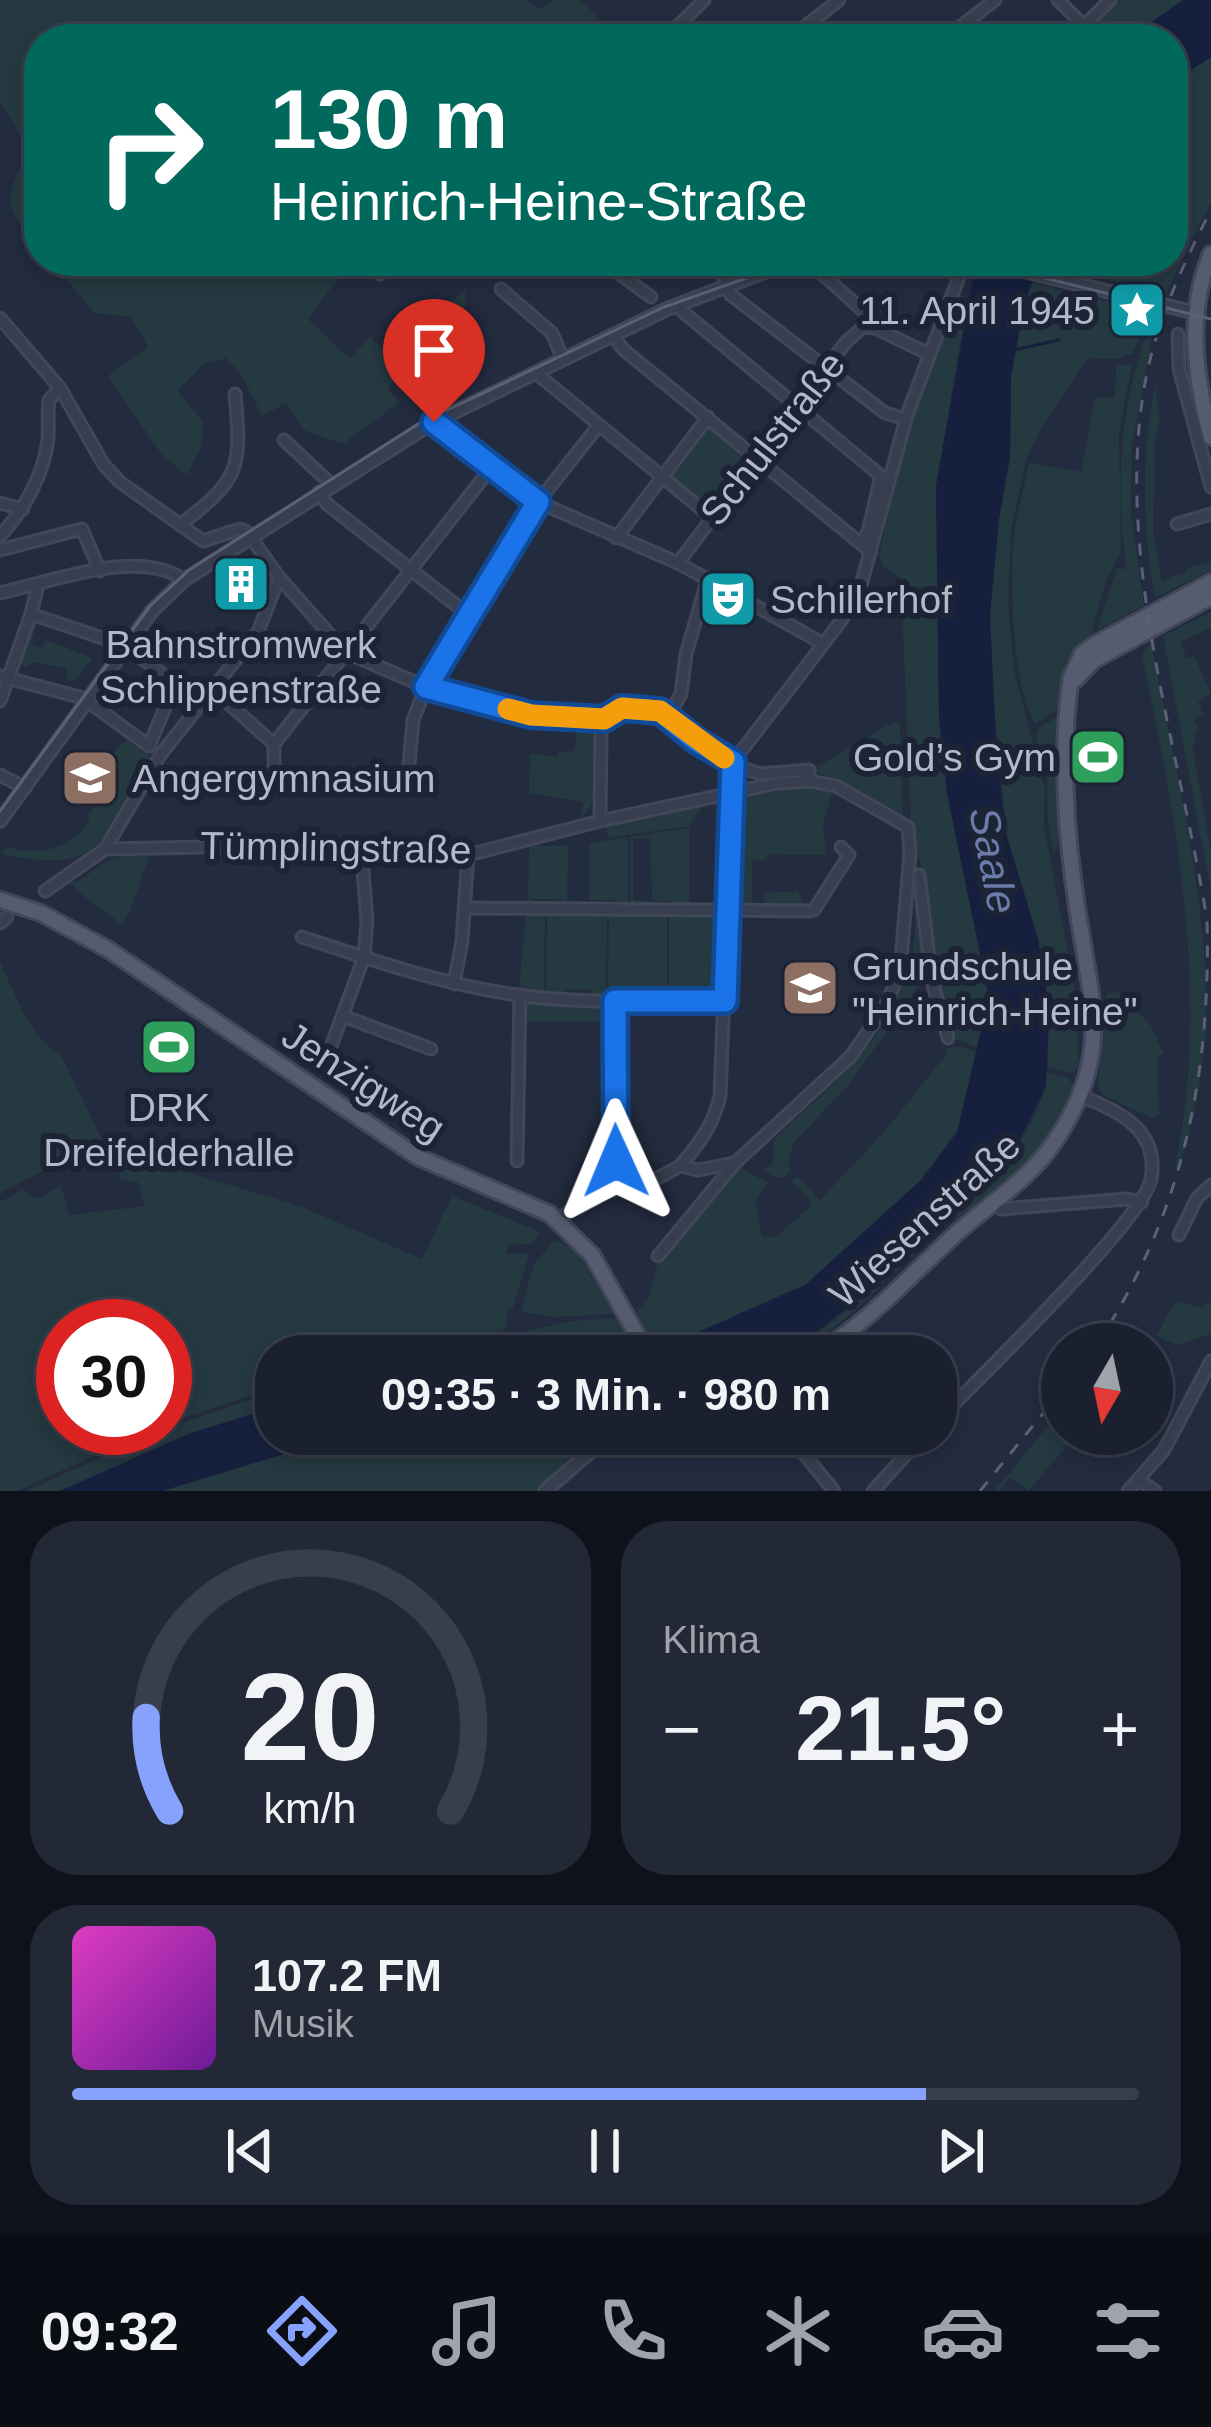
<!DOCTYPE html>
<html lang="de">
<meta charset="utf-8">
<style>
body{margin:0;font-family:Arial,sans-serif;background:#232837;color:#f1f3f6;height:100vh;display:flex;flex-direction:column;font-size:45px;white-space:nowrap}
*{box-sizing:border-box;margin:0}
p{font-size:39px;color:#9fa3aa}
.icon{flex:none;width:66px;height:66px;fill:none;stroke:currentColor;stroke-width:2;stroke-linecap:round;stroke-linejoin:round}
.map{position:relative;height:1491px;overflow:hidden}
.details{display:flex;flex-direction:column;gap:30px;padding:30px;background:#0e121a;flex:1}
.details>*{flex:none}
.hud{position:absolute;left:24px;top:24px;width:1164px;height:252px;border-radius:48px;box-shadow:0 6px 18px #0003,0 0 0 3px #383e4b;background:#00695c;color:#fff;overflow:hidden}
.needle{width:78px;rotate:189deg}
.fabs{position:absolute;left:1041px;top:1323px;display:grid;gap:24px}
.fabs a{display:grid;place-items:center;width:132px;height:132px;border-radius:50%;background:#1a202f;box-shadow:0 6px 18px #0003,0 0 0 3px #383e4b;font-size:60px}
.speed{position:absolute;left:36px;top:1299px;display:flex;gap:24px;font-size:60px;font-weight:700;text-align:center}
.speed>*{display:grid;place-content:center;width:156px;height:156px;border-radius:50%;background:#1a202f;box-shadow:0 6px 18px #0003,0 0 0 3px #383e4b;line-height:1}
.speed .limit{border:18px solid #d22;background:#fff;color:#111}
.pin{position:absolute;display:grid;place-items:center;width:102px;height:102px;color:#fff;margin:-123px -51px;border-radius:50% 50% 50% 0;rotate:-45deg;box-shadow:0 0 12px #0007}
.pin .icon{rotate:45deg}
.me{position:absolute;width:132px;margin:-66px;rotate:359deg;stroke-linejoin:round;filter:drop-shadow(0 0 9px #0008)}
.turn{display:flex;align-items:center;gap:42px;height:252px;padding:0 48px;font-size:54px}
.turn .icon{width:156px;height:156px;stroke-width:2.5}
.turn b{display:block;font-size:84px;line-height:102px}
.big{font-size:90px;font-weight:700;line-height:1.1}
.details .widget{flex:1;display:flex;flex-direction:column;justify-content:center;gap:18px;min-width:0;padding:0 42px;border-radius:48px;background:#232837}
.details .dial{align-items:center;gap:0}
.dial svg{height:312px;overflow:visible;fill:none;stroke:#383e4b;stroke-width:7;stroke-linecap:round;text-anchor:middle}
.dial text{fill:#f1f3f6;stroke:none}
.song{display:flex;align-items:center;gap:36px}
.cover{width:144px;height:144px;border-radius:18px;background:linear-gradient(135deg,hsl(310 70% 55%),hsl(280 70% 35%))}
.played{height:12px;border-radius:6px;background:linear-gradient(90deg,#87a2fc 80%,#383e4b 80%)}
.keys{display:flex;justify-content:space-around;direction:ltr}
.heat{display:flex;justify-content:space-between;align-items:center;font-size:66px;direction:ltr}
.details .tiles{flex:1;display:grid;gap:30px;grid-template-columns:1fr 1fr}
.widget:last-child{grid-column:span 2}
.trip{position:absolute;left:255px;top:1335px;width:702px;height:120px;border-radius:48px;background:#1a202f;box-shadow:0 6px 18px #0003,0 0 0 3px #383e4b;font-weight:700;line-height:120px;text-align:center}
.tab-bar{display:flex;height:192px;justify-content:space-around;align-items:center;background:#0a0d13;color:#9fa3aa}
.tab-bar .icon{width:84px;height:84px}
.tab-bar .active{color:#87a2fc}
.tab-bar b{font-size:54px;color:#f1f3f6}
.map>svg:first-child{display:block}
.green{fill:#253940}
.water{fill:#16203e}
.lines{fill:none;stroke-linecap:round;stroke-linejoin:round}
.stream{stroke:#16203e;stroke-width:3}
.minor-casing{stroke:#414758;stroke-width:15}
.tertiary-casing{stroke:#414758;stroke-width:16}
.primary-casing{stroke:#414758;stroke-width:20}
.minor{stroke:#373e4f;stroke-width:9}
.tertiary{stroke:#373e4f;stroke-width:10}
.primary{stroke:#555c6f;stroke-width:14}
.tram{stroke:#596176;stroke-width:3}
.rail{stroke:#596176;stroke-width:3;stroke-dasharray:12 12;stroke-linecap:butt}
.route-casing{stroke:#114b97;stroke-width:30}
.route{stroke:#1a73e8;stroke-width:21}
.slow{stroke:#f59e0b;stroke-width:21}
.labels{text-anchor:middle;stroke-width:12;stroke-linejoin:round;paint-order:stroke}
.poi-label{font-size:39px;fill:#b4b9ca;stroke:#1c2334;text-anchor:start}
.street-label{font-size:39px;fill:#b4b9ca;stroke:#1c2334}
.water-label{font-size:42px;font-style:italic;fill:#6b7caa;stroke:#1c2334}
</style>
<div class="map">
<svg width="1211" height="1491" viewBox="0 0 1211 1491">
<rect width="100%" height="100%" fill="#232b3f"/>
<g class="green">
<path d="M0,0h527l13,9 12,-9h28l18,17 -21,22h-538v209c-36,-41 -36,-50 -10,-98l-29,-49z"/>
<path d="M1118,0h65l-55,39h-50z"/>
<path d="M1211,57v145l-45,92 -127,-31 134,-2v-179z"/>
<path d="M50,261h301l-43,58 42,40 20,-23 24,25 71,-72 1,16 -79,84 13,13 -57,42 -39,-14 -18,-27 -24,13 -21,-42 -15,-16 -22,6 -27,27 26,30 -1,24 -15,30 -25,-20 -54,-79 40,-29 -17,-30 -36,-4z"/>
<path d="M1032,283l117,29 -16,41 -16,6 -30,-1 -50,78 -11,24 -15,71 -3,73 6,66 31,120 -1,35 29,155 6,80 -2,9 -8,4 -21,-6 1,-58 -11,-70 -31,-102 -17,-173v-49l9,-96 11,-62 1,-80 13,-72z"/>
<path d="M958,294l10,5 -32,187 3,232 8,75 42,204 -9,48 -1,3 -27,-10 -22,-102 -9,29 -1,19 -73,103 -54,56 -5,21 4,6 -8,7h-11l-9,-8 9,-6 1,-24c54,-50 119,-102 137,-177 6,-27 4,-57 2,-85l9,-5 -11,-50 -10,-243 -17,-12 -5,-11 28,-137z"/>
<path d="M1156,313l-24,134 -1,65 13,93 -47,25 20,-62 10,1c-14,-81 -6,-182 29,-256z"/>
<path d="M1132,364l-13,69 2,119 -15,29 -15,53 -25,27 -9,48 -21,15c-25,-33 -27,-153 -21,-196 4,-22 10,-43 14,-65l52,9 14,-74 20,-1 1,-31z"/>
<path d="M1155,385l5,34 -5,21 -2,90 9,51 15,-7 7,2 3,-8 24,-7v9l-56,28c-13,-72 -14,-141 0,-213z"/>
<path d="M714,426l35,26 1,12 -34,40 -9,2 -32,-24 -4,-11 32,-43z"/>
<path d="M1211,612v16l-31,14 7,16 7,-2 17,37 -13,9 5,12 -9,4 5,12h-4l1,12 -4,3 19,107v40l-48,-256z"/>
<path d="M34,623l3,1 -6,20 11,4 3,-8 48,18 -19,23 -7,-2 -1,-11 -35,-6 -4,5 -9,-3 4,-10 -4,-2z"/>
<path d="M1151,642c23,125 60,264 55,391 -4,46 -14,92 -27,136l-4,-2c36,-168 2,-345 -33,-512z"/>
<path d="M1054,719h4l2,119 -6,16 -6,-31 -1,-44 -11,-43 3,-8z"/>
<path d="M893,722l7,1 3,93 -85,-43 -3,-5z"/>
<path d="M576,725h20l4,4c-1,30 5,68 -19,89l2,-16 -54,-9 1,-40 27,4 1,-5 17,-1z"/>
<path d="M128,740l26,19c-34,49 -44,108 -115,101 -13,-2 -26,-2 -38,-7l5,-6c35,10 63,2 84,-27l-3,-4 26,-35 -13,-10 17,-23z"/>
<path d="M798,787l35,2 -10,35 3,31 -56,-1 -6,6 -12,1v43h12l1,-11 33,-2 5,12 -8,6 -60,-1 5,-106 9,-5z"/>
<path d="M705,803l-16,23 -81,12 -2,-13z"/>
<path d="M689,828v79h-18v-6h-19l-2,-63 -17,1v61l16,1 -1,6h-18v-70z"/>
<path d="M628,837v70h-11l-1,-7h-27l1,-57z"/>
<path d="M529,846h39l-1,60h-5l-1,-7h-30l-3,7z"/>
<path d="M123,856h26l-19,56 -9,12 -45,-34v-5l-12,-2 14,-2 31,-21z"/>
<path d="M526,914h19l-1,79 -25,-4z"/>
<path d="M547,914h60l-1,82h-14l-1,-6 -25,-1 -1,5 -19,-1z"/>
<path d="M609,914h58v77h-54l-1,6h-4z"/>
<path d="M669,914l51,3 -2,75 -49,-1z"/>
<path d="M0,962c12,24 33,84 60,91l43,88 -103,52z"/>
<path d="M1114,992l7,1 29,31 14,30 -7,2 2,55 3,2 -11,5 -48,-23 -5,-8 8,-92z"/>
<path d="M529,1001l76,6 6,3v32l-10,-1 -1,-19 -79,-1z"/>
<path d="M956,1046l22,6 -21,80 -36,48 -43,42 -73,63 -120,53h-36l-13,-25 12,-13 11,-42 78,-93 31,18 -13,18 7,35 14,1 34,-30 -1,-8 -18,-18 7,-4 22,23 64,-68 62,-77 1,-6z"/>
<path d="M1047,1072l21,6 5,7c-10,23 -19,46 -35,65 -27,33 -67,57 -100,82 -45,35 -108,121 -169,124 14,-7 29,-12 42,-20 34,-21 63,-51 92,-78 51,-47 138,-111 144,-186z"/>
<path d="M114,1143l10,2v6l24,9 154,47 120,52 30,-63 89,36 -9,12 -25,1v9h22l-16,54 -6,3v15l-7,7 -103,23h-121v31l-111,37v-98h-102v102h92l-138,63h-17v-289l22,-12 15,9 24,-14 8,30 76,-9 -7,-24 -17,-2 -9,-32z"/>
<path d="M554,1240l22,10 38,64 -60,3 -33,-5 12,-46z"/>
<path d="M1176,1301l27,7 2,-5 6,1v30l-35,11 -20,-9z"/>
<path d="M616,1318l11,20h-42l-90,18h-80l157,-35z"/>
<path d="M276,1391v16l-85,26 -131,58h-34l135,-61z"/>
<path d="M1055,1418l7,5v11h14l-47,57 -19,-13 -10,13h-6z"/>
<path d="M350,1434h252l-66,57h-374z"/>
</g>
<g class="water">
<path d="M1183,0h28v57l-38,25v-43h-45z"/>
<path d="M976,261h64l-16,44 -13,72 -1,80 -11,62 -9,96 7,148 10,74 31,102 11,70 -3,77 -27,55 -43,52 -123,110 -41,32 -43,21h-274l90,-18h100l120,-53 116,-105 36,-48 32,-135 -42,-204 -8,-74 -3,-233z"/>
<path d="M276,1407v27h74l-188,57h-102l131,-58z"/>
</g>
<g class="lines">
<path class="stream" d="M1014,350l45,-10"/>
<defs>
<g id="minor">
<path d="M1058,0l26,26"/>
<path d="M673,31l31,-31"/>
<path d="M854,36l3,3"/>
<path d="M789,39l50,-39"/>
<path d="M944,39l51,-39"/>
<path d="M1071,39l39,-39"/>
<path d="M602,261l49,36"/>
<path d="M702,261l21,9"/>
<path d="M726,261l-3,17 8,17 154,118 21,6"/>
<path d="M815,261l5,11 51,46 4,10 52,25"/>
<path d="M488,270l28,-9"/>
<path d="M380,274l10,-13"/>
<path d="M501,289l51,44 11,26"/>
<path d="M676,306l205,170 -13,56 -7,10"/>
<path d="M0,318l60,70 44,77 16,17 83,59 37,-12 7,3 32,45 66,75 81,35 105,28 73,5"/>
<path d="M1178,334l1,35 32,118"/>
<path d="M613,336l11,14 247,202"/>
<path d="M536,373l175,144"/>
<path d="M434,422l104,80 140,61 144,80"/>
<path d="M284,440l47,44"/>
<path d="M319,492l8,12 143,112"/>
<path d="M0,503l23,6"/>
<path d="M1177,524l34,-10"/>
<path d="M180,525c60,-46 62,-56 55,-131"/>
<path d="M0,536c24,-26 44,-61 48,-97 1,-13 -1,-26 1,-39l11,-12"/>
<path d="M616,538l92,-121"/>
<path d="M0,550l82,-21 18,42"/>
<path d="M678,563l168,-221 17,-15 12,1"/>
<path d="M0,593c51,-11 139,-46 184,-13"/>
<path d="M0,676l83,22 66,48 26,-62 -49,-38 -95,-32"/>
<path d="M212,689l62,55"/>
<path d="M0,701l31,-87 7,-29"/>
<path d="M669,715l12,-21 5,-40 22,-76"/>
<path d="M274,744v44h133l6,-68 13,-33 112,-185 61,-77"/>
<path d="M274,744l217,-276"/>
<path d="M741,767l19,7 49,-4 1,11"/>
<path d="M0,775l25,13"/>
<path d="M600,821l1,-89c7,-28 39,-30 62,-20 25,12 41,39 70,50"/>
<path d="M105,849l248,-5 115,11 132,-34 178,-38 32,-2 26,5 72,41 2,26 -10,119 -14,33 -35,51 -116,107 -77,93"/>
<path d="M919,875l13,106 16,57"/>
<path d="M45,891l60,-42 56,-95 97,-122 21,-55"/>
<path d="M466,908l342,3 6,-1 35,-55 -8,-8"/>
<path d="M0,923l7,-6"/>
<path d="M302,937c69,23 136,46 208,57 71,11 143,6 215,7"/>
<path d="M454,984l8,-43 6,-86"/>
<path d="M615,1001l1,188"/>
<path d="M343,1016l88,33"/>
<path d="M343,1078l-17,-18 38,-103 3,-36 -6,-77"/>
<path d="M517,1161l3,-166"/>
<path d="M680,1166c19,-22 33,-40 40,-70l13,-334 108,-141 19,-32 47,-174 58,-154"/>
<path d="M1001,1209l126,-10 15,3"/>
<path d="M558,1220l33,-25 56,-11 33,-18 18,4 37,-7"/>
<path d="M1179,1235l18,-37 14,-13"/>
<path d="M936,1423c39,-42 208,-203 215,-244 9,-49 -33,-69 -71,-83"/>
<path d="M788,1434l46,57"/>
<path d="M1139,1480l16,11"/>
<path d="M873,1491l52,-57"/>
<path d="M1128,1491l36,-41 47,-89"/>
</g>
<g id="tertiary">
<path d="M983,261l213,52"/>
<path d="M0,821l152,-210 32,-31 250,-158 233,-113 100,-38 41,-10"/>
<path d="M545,1491l44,-38 29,-19"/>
</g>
<g id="primary">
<path d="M1211,254c-25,59 -16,123 0,183"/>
<path d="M1075,680l19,-20 117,-63"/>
<path d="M0,900l41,13 68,37 309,207 132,57 42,41 57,101"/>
<path d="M813,1356c57,-34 97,-81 146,-125 31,-27 71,-53 94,-87 61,-88 38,-142 24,-237 -11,-71 -17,-159 -6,-230l11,-23 15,-11 114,-61"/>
</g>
</defs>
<use href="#minor" class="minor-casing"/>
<use href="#tertiary" class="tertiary-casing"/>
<use href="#primary" class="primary-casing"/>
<use href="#minor" class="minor"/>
<use href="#tertiary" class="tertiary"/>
<use href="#primary" class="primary"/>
<g class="tram">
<path d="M975,261l236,58"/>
<path d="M0,811l150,-205 39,-36 229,-146 246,-117 131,-46"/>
</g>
<g class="rail">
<path d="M1097,1344c86,-130 114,-269 110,-424 -27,-168 -92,-362 -63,-531 10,-62 38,-123 67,-179"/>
<path d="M980,1491l82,-101"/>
</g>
</g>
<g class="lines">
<defs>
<path id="route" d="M434,422l104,80 -112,185 105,28 73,4 18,-11 38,3 37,30 36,21 -8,239h-110l1,160"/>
</defs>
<use href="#route" class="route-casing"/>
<use href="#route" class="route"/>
<path class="slow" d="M508,709l23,6 73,4 18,-11 38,3 64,47"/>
</g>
<defs>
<symbol id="sight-square" viewBox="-11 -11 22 22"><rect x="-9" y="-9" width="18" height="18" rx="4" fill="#0f9aa8" stroke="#1c2334"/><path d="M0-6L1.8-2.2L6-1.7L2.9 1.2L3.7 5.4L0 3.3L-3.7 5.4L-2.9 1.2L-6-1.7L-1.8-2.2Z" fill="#fff"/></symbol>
<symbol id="building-square" viewBox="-11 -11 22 22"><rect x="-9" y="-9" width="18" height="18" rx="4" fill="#0f9aa8" stroke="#1c2334"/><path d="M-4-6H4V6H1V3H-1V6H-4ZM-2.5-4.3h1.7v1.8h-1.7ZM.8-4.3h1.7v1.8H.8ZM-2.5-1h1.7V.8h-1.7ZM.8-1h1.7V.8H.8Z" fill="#fff"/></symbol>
<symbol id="theatre-square" viewBox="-11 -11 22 22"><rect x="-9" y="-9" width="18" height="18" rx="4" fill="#0f9aa8" stroke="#1c2334"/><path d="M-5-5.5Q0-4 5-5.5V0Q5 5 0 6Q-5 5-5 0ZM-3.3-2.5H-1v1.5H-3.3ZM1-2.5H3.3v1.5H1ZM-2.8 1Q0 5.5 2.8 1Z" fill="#fff"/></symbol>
<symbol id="stadium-square" viewBox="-11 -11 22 22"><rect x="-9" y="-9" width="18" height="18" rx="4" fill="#2e9e5b" stroke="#1c2334"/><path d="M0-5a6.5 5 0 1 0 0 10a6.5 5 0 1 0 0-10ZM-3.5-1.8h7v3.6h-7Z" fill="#fff"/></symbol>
<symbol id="school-square" viewBox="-11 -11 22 22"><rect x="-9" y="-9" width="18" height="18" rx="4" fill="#8d6e63" stroke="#1c2334"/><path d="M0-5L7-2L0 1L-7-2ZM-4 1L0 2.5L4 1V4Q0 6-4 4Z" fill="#fff"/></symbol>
</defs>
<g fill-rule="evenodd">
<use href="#sight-square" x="1104" y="277" width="66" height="66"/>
<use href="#building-square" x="208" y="551" width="66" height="66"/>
<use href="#theatre-square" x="695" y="566" width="66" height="66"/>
<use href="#stadium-square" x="1065" y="724" width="66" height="66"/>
<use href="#school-square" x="57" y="745" width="66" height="66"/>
<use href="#school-square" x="777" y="955" width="66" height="66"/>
<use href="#stadium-square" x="136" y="1014" width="66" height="66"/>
</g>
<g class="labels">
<g class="poi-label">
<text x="1095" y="324" text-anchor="end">11. April 1945</text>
<text x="770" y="613">Schillerhof</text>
<text x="241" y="658" text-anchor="middle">Bahnstromwerk<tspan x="241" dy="45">Schlippenstraße</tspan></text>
<text x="1056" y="771" text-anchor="end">Gold’s Gym</text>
<text x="132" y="792">Angergymnasium</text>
<text x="852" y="980">Grundschule<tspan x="852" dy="45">"Heinrich-Heine"</tspan></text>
<text x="169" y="1121" text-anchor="middle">DRK<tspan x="169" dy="45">Dreifelderhalle</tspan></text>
</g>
<g class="street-label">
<text transform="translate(772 438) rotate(-52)" y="14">Schulstraße</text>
<text transform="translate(336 847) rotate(1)" y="14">Tümplingstraße</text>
<text transform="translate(364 1081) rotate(33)" y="14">Jenzigweg</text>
<text transform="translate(924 1219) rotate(-42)" y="14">Wiesenstraße</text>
</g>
<g class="water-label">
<text transform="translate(994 860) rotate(79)" y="15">Saale</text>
</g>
</g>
</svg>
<div class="fabs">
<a><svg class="needle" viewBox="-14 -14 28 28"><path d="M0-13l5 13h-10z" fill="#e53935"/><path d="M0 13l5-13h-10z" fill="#9fa3aa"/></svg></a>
</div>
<div class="speed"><div class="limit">30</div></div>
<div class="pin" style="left:434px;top:422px;background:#d93025"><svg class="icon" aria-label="arrive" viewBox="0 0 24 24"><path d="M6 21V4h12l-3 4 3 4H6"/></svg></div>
<svg class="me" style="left:616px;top:1161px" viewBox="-20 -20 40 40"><path d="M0-17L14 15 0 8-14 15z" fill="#1a73e8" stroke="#fff" stroke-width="4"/></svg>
<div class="trip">09:35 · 3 Min. · 980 m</div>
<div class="hud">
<div class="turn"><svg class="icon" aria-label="right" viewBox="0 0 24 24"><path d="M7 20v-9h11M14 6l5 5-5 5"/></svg><div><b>130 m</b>Heinrich-Heine-Straße</div></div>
</div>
</div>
<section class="details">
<div class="tiles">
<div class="widget dial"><svg viewBox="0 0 100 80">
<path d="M14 69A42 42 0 1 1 86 69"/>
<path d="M14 69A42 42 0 0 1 8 45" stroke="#87a2fc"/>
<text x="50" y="56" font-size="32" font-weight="700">20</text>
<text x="50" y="72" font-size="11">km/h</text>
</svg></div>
<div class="widget"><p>Klima</p>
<div class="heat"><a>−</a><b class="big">21.5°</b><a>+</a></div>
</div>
<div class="widget">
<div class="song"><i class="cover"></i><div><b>107.2 FM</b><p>Musik</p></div></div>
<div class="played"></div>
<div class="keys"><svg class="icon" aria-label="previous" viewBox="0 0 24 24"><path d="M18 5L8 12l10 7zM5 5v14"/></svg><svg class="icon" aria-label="pause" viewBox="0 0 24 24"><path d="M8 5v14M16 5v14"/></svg><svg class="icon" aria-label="next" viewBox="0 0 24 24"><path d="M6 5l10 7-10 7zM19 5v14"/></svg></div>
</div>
</div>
</section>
<nav class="tab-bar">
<b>09:32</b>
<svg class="icon active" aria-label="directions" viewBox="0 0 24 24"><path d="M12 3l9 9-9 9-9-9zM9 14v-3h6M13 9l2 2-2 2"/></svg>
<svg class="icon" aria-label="music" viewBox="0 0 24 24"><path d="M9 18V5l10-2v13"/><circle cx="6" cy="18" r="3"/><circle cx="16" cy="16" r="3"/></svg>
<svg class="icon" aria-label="phone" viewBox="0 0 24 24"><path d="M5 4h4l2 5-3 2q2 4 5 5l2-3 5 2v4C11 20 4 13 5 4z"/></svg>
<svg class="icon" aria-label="climate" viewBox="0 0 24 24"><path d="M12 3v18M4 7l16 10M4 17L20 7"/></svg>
<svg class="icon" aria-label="car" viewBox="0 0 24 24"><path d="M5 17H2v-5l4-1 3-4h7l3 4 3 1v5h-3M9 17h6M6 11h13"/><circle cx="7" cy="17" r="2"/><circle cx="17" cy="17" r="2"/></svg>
<svg class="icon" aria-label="filters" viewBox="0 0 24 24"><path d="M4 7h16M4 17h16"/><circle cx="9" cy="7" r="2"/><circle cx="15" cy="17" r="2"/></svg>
</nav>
